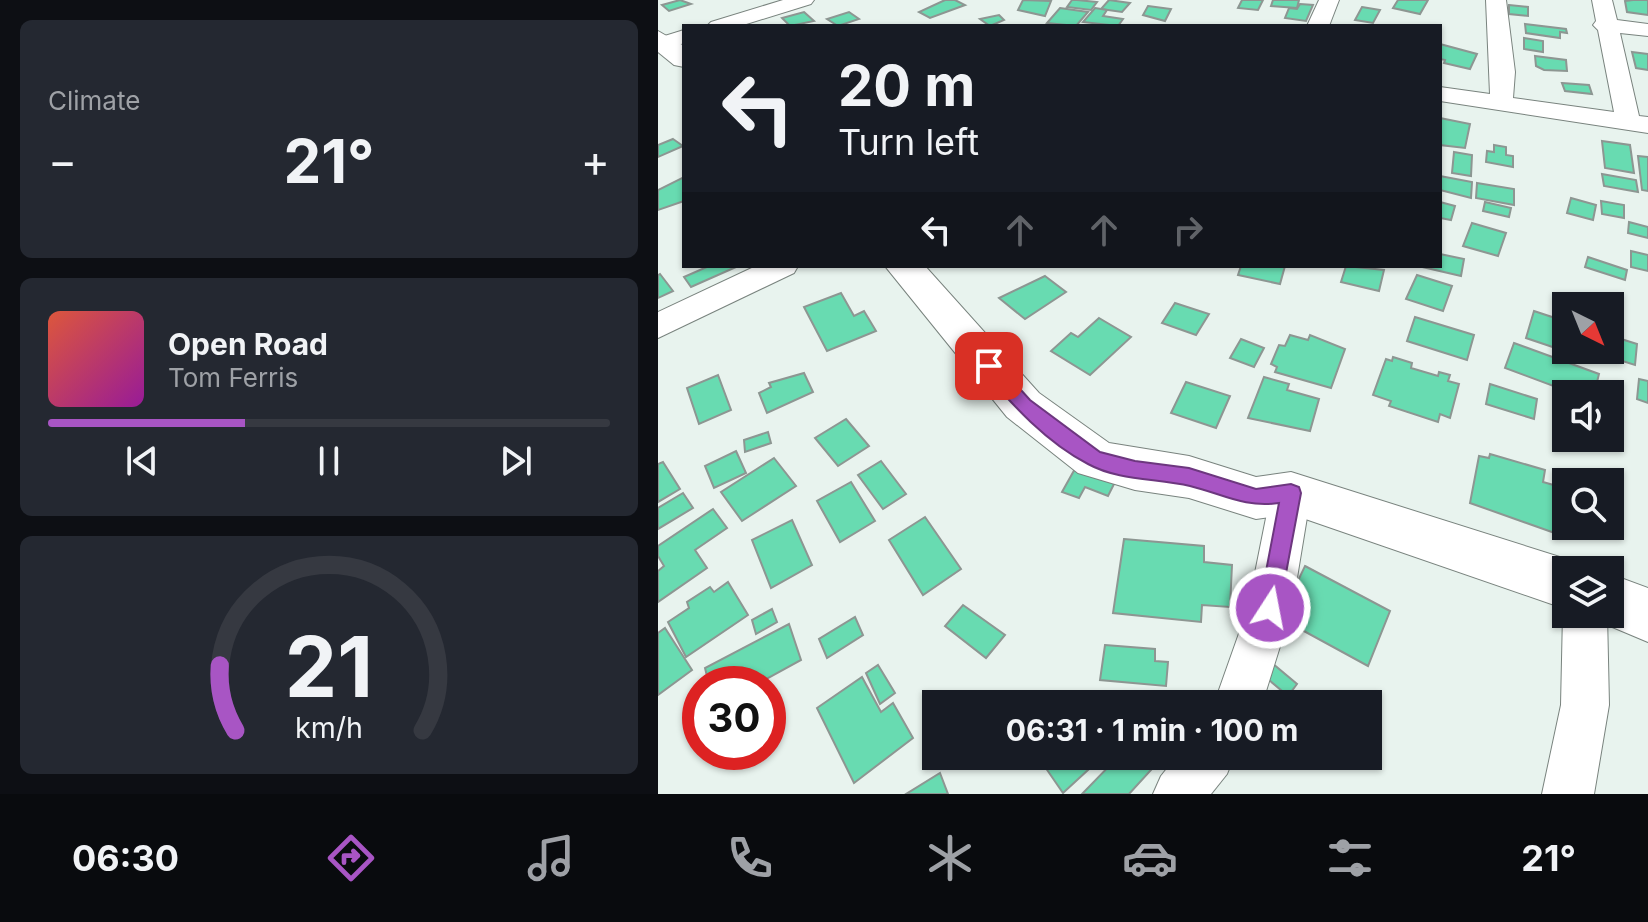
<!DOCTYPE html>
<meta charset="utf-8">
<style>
body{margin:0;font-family:Inter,sans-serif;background:#242831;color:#f1f3f6;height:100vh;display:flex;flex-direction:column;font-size:30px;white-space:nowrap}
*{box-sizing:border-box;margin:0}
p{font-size:26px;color:#9ea1a6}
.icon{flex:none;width:44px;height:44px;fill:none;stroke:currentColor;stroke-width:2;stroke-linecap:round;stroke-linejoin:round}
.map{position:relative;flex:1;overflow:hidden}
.side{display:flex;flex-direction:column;gap:20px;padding:20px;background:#0d0f14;width:658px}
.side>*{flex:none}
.top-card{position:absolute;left:24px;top:24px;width:760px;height:244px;border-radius:0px;box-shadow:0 2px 6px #0004;background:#171b24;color:#f1f3f6;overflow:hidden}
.needle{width:52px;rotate:137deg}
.tools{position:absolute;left:894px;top:292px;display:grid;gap:16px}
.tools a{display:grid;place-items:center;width:72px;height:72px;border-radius:0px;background:#171b24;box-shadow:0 2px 6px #0004;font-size:40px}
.speed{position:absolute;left:24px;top:666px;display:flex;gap:16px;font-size:40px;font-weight:700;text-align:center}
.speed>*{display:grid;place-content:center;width:104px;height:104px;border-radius:50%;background:#171b24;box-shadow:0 2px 6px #0004;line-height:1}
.speed .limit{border:12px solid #d22;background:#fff;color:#111}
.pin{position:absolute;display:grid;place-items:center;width:68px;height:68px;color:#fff;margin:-34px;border-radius:16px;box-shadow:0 4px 12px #0006}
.me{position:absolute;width:88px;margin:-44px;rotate:11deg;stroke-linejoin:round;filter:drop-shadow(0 0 6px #0008)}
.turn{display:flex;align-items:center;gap:28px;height:168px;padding:0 24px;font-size:36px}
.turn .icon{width:104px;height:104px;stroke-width:2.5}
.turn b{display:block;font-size:56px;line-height:68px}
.lanes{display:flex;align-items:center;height:76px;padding:0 24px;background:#0003;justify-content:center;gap:40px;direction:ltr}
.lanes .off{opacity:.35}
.big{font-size:60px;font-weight:700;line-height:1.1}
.side .card{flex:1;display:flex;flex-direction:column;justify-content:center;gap:12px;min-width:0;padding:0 28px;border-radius:12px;background:#242831}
.side .dial{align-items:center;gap:0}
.dial svg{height:208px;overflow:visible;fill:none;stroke:#363941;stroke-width:7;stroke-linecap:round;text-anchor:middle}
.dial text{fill:#f1f3f6;stroke:none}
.song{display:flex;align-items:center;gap:24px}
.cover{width:96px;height:96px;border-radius:12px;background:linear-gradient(135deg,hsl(10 70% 55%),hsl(300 70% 35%))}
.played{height:8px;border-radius:4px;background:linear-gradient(90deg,#a855c4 35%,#363941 35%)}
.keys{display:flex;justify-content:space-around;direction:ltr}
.heat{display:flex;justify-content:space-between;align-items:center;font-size:44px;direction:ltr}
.trip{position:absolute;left:264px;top:690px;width:460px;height:80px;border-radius:0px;background:#171b24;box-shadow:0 2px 6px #0004;font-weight:700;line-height:80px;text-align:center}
.tab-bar{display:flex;height:128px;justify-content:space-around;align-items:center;background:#090b0e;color:#9ea1a6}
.tab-bar .icon{width:56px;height:56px}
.tab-bar .selected{color:#a855c4}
.tab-bar b{font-size:36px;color:#f1f3f6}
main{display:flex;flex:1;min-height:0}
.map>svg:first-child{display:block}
.building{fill:#68dbb1;stroke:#8d9692;stroke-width:2}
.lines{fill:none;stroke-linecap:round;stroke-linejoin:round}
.minor-casing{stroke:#79837e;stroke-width:2}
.tertiary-casing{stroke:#79837e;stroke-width:2}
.minor{fill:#fff;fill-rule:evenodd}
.tertiary{fill:#fff;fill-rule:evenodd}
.route{fill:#a855c4;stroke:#6d377f;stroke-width:2}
</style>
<main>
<section class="side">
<div class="card"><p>Climate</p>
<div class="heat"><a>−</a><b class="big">21°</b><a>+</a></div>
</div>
<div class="card">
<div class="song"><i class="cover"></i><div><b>Open Road</b><p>Tom Ferris</p></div></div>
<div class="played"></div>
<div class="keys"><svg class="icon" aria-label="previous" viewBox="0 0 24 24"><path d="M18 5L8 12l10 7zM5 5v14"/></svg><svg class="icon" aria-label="pause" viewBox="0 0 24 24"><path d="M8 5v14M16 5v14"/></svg><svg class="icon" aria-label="next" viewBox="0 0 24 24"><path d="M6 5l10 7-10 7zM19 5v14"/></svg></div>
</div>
<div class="card dial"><svg viewBox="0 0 100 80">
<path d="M14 69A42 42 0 1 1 86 69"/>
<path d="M14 69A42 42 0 0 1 8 44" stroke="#a855c4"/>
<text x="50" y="56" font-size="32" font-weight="700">21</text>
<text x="50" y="72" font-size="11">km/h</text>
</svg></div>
</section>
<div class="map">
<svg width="990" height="794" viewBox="0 0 990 794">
<rect width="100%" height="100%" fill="#e8f3ee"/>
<g class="building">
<path d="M22,0l11,4 -22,7 -7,-6z"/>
<path d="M297,0l10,5 -35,13 -11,-6 26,-12z"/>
<path d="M365,0l28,1 -6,15 -27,-6z"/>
<path d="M414,0h5l20,2 -6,8 -24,-3z"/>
<path d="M451,0l21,3 -8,9 -21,-3z"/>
<path d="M584,0h21l-5,10 -20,-2z"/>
<path d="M615,0h26l-2,8 -26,-2z"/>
<path d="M740,0h30l-8,14 -27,-6z"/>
<path d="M975,0h15v15l-21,-3 -2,-11z"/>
<path d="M642,4l13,1 -7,16 -21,-3 4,-10 8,1z"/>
<path d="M851,5l19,2v9l-19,-2z"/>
<path d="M490,6l23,3 -6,12 -22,-6z"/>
<path d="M704,7l18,3 -7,13 -18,-3z"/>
<path d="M402,8l28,4 -12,14 -29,-3z"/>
<path d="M437,8l12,2 -4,6 20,3 -5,7 -35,-4z"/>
<path d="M146,12l10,9 -24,5 -8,-8z"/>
<path d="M191,12l10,7 -21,7 -11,-7z"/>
<path d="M341,15l5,5 -14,6 -10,-7z"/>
<path d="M867,24l41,5 1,4 -7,-1v6l-34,-5z"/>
<path d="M866,38l19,3v11l-19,-3z"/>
<path d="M782,44l37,10 -7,15 -26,-6 1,-3 -5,-1z"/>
<path d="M974,52l16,2v16l-12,-2z"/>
<path d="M877,56l31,4 1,11 -23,-1 -8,-4z"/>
<path d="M904,83l27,2 3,9 -27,-3z"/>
<path d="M782,118l30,6 -5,24 -25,-3z"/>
<path d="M15,139l10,7 -25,11v-12z"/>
<path d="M944,141l28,4 4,28 -29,-5z"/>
<path d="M836,145l12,2v8l7,1v11l-27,-5 1,-11 7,1z"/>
<path d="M796,152l18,3 -1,21 -19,-3z"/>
<path d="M980,156l10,1v34l-6,-1z"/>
<path d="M944,174l34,6 2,12 -34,-6z"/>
<path d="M782,176l32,6 -1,16 -31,-8z"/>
<path d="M26,177v24l-26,9v-20z"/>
<path d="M819,183l37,6v16l-38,-7z"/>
<path d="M913,198l25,7 -3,15 -26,-7z"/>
<path d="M943,201l23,4v13l-22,-4z"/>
<path d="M782,202l15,4 -4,14 -11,-2z"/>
<path d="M827,202l26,6 -2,9 -26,-6z"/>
<path d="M971,222l19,5v11l-20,-5z"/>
<path d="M814,223l34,10 -8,23 -35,-10z"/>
<path d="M973,251l17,4v16l-17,-4z"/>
<path d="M782,254l24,5 -3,17 -43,-10h22z"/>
<path d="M930,257l39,13 -2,10 -40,-13z"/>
<path d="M51,266l27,1 -45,20 -7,-10z"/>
<path d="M583,266h44l-5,18 -42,-9z"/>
<path d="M688,266l38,4 -5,21 -38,-9z"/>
<path d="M2,274l13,17 -15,7v-23z"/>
<path d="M759,275l35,11 -9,25 -37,-12z"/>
<path d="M387,276l21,16 -41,27 -26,-21z"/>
<path d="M183,293l13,23 10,-5 12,20 -49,20 -23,-44z"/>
<path d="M517,303l34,11 -13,21 -34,-12z"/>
<path d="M876,311l21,7 11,9v23h28l-3,10 -65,-22z"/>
<path d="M757,317l59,18 -7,25 -60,-19z"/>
<path d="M441,318l32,19 -41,38 -39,-24 20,-18 7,4z"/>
<path d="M632,335l18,5 2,-5 35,14 -14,39 -56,-16 2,-5 -6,-3 8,-19 6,1z"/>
<path d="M960,338l19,6 -2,21 -19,-6z"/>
<path d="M583,339l23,9 -10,19 -24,-9z"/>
<path d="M856,343l85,31 -5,20h-19l-70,-26z"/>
<path d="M735,357l19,6 -1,5 27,8 1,-4 11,3 -2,6 11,3 -9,34 -10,-4 -2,8 -49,-16 2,-5 -18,-6 13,-36 6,2z"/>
<path d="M146,373l9,19 -46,21 -8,-20 12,-6 -2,-4z"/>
<path d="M60,375l13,35 -32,14 -12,-36z"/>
<path d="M606,377l25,7 -2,6 32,9 -9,32 -62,-13z"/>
<path d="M981,379l9,2v22l-11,-4z"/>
<path d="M528,382l44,14 -14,32 -45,-15z"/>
<path d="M832,384l47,15 -3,20 -48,-15z"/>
<path d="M188,419l23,27 -31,20 -23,-28z"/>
<path d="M110,432l3,11 -26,9 -1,-12z"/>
<path d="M78,451l10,22 -32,15 -9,-22z"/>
<path d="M832,454l55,16 -2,12 21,6 -3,16 5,2v31l-96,-34 9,-47 10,2z"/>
<path d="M116,458l22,28 -54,35 -21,-29z"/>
<path d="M223,461l25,33 -23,15 -25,-34z"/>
<path d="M5,462l17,27 -22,13v-38z"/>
<path d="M418,467l40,13 -8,16 -23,-9 -6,11 -17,-6z"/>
<path d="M193,482l24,39 -35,21 -23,-41z"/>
<path d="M25,493l10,15 -35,21v-21z"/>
<path d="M55,509l14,19 -32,22 12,18 -49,34v-31l6,-5 -6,-10v-10z"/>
<path d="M267,517l36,52 -38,26 -34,-55z"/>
<path d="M134,520l20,45 -41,23 -19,-48z"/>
<path d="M466,539l80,7v16l28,3 -2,42 -28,-2 -1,17 -88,-9z"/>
<path d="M647,566l85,45 -22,55 -88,-48z"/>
<path d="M70,582l20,33 -62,42 -18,-35 21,-14 -2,-6 23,-15 4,5z"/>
<path d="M305,605l42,30 -19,23 -41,-32z"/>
<path d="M114,609l5,13 -21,12 -4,-14z"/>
<path d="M197,617l8,18 -36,23 -8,-19z"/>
<path d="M131,624l12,36 -44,24h-48l-4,-16z"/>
<path d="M7,628l27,42 -34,25v-62z"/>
<path d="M447,645l50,4v12l13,1 -2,24 -66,-6z"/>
<path d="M614,663l25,21 -9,12 -25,-21z"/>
<path d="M220,665l17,28 -15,11 -14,-31z"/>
<path d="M204,677l19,35 12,-9 20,35 -59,45 -37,-75z"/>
<path d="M394,756h28l9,13 -26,24 -20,-29z"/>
<path d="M461,756h39l3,3 -32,35h-47z"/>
<path d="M282,773l8,21h-42z"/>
</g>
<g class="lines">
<defs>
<g id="minor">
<path d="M125,0h31l-3,4 -71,22h-33l4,-4z"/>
<path d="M661,0h20l-10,26h-22z"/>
<path d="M828,0h20l9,72 -2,26 101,14 -16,-82 -5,-5 3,-4 -4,-21h20l5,20 31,4v12l-28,-3 19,83 9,1v16l-208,-32v-14l50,7z"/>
<path d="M26,30v13l-26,9v-14z"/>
<path d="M98,266h42l-4,7 -136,65v-26z"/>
<path d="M633,476l14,5 6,12 -19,115 -30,96h-48l34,-96 23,-115 6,-12z"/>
<path d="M908,606v8h41l2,91 -15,89h-52l19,-89 2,-91z"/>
<path d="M519,756h57l-7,18 -16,20h-58l8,-18z"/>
</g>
<g id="tertiary">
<path d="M0,31l26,15v21l-10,-2 -16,-13z"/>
<path d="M227,266h40l114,127 70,50 80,13 67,21 35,-5 275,87 20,11h-20v39l-275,-95 -35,5 -67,-21 -54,-8 -57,-17 -71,-56z"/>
<path d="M952,574l38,14v54l-57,-24 -2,-4h21z"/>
</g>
</defs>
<use href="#minor" class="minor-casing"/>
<use href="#tertiary" class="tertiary-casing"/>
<use href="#minor" class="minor"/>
<use href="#tertiary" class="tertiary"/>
</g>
<path class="route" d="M331,359l6,2 35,39 70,52 35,9 54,7 67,21 35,-5 8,3 2,6 -23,123 -8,3 -8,-3 -3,-8 20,-105c-35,5 -56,-9 -89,-17 -33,-8 -71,-5 -102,-22 -41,-21 -76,-59 -105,-94l-3,-4z"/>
</svg>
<div class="tools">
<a><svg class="needle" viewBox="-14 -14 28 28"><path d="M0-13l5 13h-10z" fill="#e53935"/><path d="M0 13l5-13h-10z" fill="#9ea1a6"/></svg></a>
<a><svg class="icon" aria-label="sound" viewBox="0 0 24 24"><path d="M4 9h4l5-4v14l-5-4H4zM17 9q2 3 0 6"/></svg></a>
<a><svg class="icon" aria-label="search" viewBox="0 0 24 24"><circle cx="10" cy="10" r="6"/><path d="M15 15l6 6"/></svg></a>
<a><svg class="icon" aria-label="layers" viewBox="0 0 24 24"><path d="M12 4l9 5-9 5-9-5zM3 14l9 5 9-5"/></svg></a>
</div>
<div class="speed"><div class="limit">30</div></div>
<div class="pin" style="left:331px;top:366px;background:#d93025"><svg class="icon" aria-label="arrive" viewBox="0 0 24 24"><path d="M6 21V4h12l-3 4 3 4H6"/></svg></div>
<svg class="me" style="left:612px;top:608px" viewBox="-20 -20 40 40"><circle r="17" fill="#a855c4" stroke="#fff" stroke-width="3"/><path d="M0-11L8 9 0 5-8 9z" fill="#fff"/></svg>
<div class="trip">06:31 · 1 min · 100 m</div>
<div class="top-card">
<div class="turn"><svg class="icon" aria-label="left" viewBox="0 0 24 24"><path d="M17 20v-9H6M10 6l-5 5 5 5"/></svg><div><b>20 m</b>Turn left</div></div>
<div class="lanes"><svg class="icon" aria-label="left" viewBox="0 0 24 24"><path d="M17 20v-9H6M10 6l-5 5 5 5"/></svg><svg class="icon off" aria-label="ahead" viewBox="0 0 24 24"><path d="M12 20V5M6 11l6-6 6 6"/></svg><svg class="icon off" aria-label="ahead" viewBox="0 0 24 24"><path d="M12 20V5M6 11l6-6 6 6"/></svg><svg class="icon off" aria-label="right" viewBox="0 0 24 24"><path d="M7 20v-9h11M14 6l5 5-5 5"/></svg></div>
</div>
</div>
</main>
<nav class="tab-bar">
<b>06:30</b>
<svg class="icon selected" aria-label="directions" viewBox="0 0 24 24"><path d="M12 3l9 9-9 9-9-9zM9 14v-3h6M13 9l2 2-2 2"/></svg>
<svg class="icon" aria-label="music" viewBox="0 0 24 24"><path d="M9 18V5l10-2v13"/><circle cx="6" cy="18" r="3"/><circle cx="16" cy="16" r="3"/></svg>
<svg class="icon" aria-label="phone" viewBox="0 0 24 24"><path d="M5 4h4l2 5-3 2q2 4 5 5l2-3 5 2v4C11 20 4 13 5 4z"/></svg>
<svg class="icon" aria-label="climate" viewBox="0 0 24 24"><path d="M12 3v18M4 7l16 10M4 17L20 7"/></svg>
<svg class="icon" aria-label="car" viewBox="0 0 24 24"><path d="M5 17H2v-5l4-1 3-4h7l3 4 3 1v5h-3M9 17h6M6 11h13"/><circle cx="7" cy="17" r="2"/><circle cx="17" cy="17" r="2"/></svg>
<svg class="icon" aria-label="filters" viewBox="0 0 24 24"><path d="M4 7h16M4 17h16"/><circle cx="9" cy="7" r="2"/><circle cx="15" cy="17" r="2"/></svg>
<b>21°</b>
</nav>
